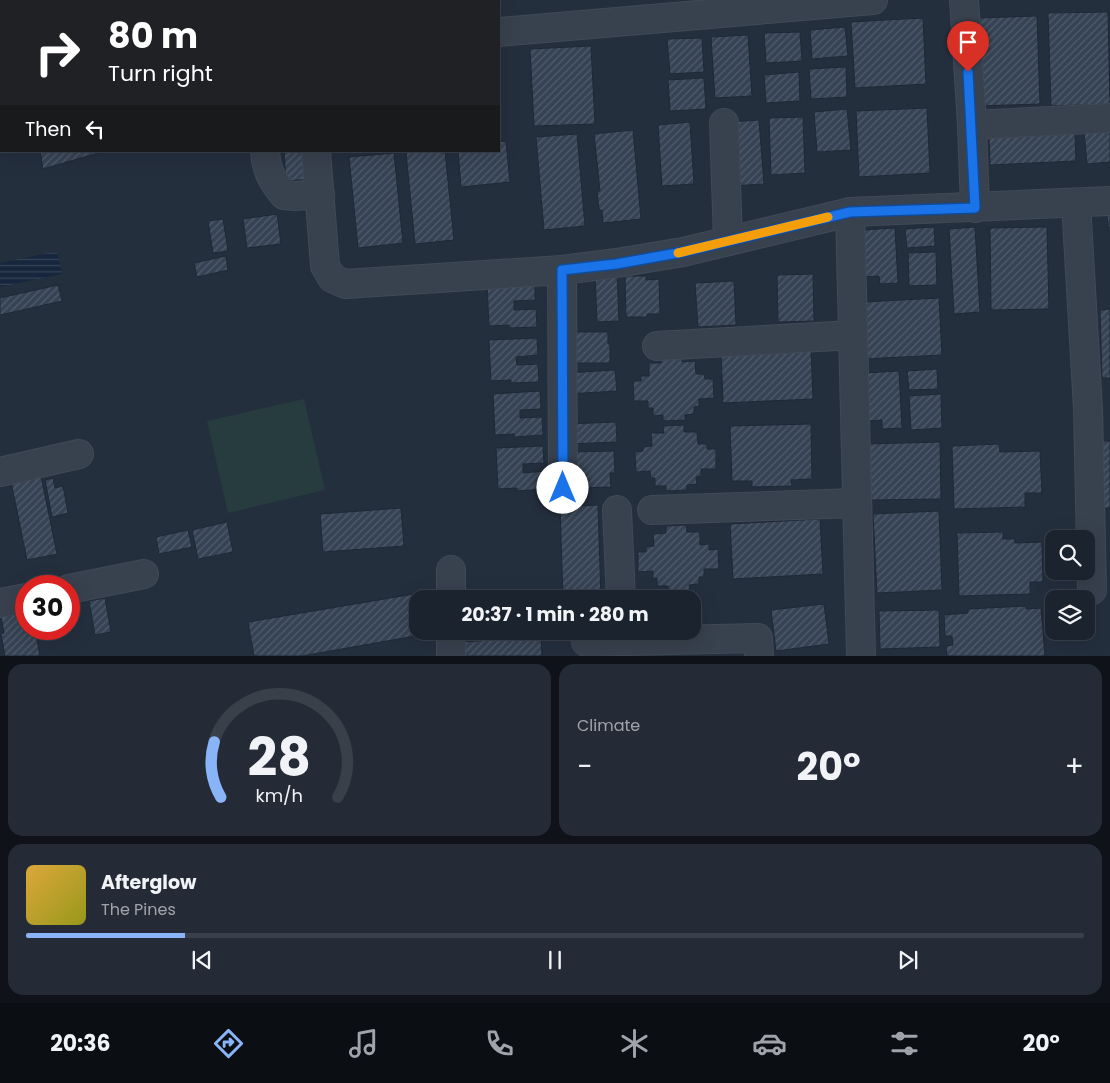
<!DOCTYPE html>
<meta charset="utf-8">
<style>
body{margin:0;font-family:Poppins,sans-serif;background:#242b36;color:#f1f3f6;height:100vh;display:flex;flex-direction:column;font-size:19px;white-space:nowrap}
*{box-sizing:border-box;margin:0}
p{font-size:16px;color:#a0a4aa}
.icon{flex:none;width:28px;height:28px;fill:none;stroke:currentColor;stroke-width:2;stroke-linecap:round;stroke-linejoin:round}
.map{position:relative;height:656px;overflow:hidden}
.sheet{display:flex;flex-direction:column;gap:8px;padding:8px;background:#0f1319;flex:1}
.sheet>*{flex:none}
.top-card{position:absolute;left:0px;top:0px;width:500px;height:152px;box-shadow:0 5px 20px #0002,0 0 0 1px #39404a;background:#202124;color:#fff;overflow:hidden}
.tools{position:absolute;left:1045px;top:530px;display:grid;gap:10px}
.tools a{display:grid;place-items:center;width:50px;height:50px;border-radius:10px;background:#1b232e;box-shadow:0 5px 20px #0002,0 0 0 1px #39404a;font-size:25px}
.speed{position:absolute;left:15px;top:575px;display:flex;gap:10px;font-size:25px;font-weight:700;text-align:center}
.speed>*{display:grid;place-content:center;width:65px;height:65px;border-radius:50%;background:#1b232e;box-shadow:0 5px 20px #0002,0 0 0 1px #39404a;line-height:1}
.speed .limit{border:8px solid #d22;background:#fff;color:#111}
.pin{position:absolute;display:grid;place-items:center;width:42px;height:42px;color:#fff;margin:-51px -21px;border-radius:50% 50% 50% 0;rotate:-45deg;box-shadow:0 0 5px #0007}
.pin .icon{rotate:45deg}
.me{position:absolute;width:55px;margin:-28px;rotate:0deg;stroke-linejoin:round;filter:drop-shadow(0 0 4px #0008)}
.turn{display:flex;align-items:center;gap:18px;height:105px;padding:0 25px;font-size:22px}
.turn .icon{width:65px;height:65px;stroke-width:2.5}
.turn b{display:block;font-size:35px;line-height:42px}
.then{display:flex;align-items:center;height:48px;padding:0 25px;background:#0003;gap:10px;font-size:19px}
.big{font-size:38px;font-weight:700;line-height:1.1}
.sheet .card{flex:1;display:flex;flex-direction:column;justify-content:center;gap:8px;min-width:0;padding:0 18px;border-radius:15px;background:#242b36}
.sheet .dial{align-items:center;gap:0}
.dial svg{height:130px;overflow:visible;fill:none;stroke:#39404a;stroke-width:7;stroke-linecap:round;text-anchor:middle}
.dial text{fill:#f1f3f6;stroke:none}
.song{display:flex;align-items:center;gap:15px}
.cover{width:60px;height:60px;border-radius:8px;background:linear-gradient(135deg,hsl(40 70% 55%),hsl(60 70% 35%))}
.played{height:5px;border-radius:2px;background:linear-gradient(90deg,#8ab4f8 15%,#39404a 15%)}
.keys{display:flex;justify-content:space-around;direction:ltr}
.heat{display:flex;justify-content:space-between;align-items:center;font-size:28px;direction:ltr}
.sheet .tiles{flex:1;display:grid;gap:8px;grid-template-columns:1fr 1fr}
.card:last-child{grid-column:span 2}
.trip{position:absolute;left:409px;top:590px;width:292px;height:50px;border-radius:15px;background:#1b232e;box-shadow:0 5px 20px #0002,0 0 0 1px #39404a;font-weight:700;line-height:50px;text-align:center}
.tabs{display:flex;height:80px;justify-content:space-around;align-items:center;background:#0b0e12;color:#a0a4aa}
.tabs .icon{width:35px;height:35px}
.tabs .current{color:#8ab4f8}
.tabs b{font-size:22px;color:#f1f3f6}
.map>svg:first-child{display:block}
.garden{fill:#263c3f}
.water{fill:url(#water-rules)}
.building{fill:url(#building-hatch);stroke:#1f2835}
.lines{fill:none;stroke-linecap:round;stroke-linejoin:round}
.minor-casing{stroke:#414a57;stroke-width:30}
.minor{stroke:#38414e;stroke-width:28}
.route-casing{stroke:#114b97;stroke-width:12}
.route{stroke:#1a73e8;stroke-width:9}
.slow{stroke:#f59e0b;stroke-width:9}
</style>
<div class="map">
<svg width="1110" height="656" viewBox="0 0 1110 656">
<defs>
<pattern id="water-rules" width="6" height="5" patternUnits="userSpaceOnUse" patternTransform="scale(1.25)"><rect width="6" height="5" fill="#17263c"/><path d="M0 2.5h6" fill="none" stroke="#364457"/></pattern>
<pattern id="building-hatch" width="6" height="6" patternUnits="userSpaceOnUse" patternTransform="scale(1.25)"><rect width="6" height="6" fill="#364354"/><path d="M-1 1l2-2M0 6l6-6M5 7l2-2" fill="none" stroke="#515c6b"/></pattern>
</defs>
<rect width="100%" height="100%" fill="#242f3e"/>
<g class="garden">
<rect x="125" y="0" width="167" height="1"/>
<path d="M304,399l21,91 -97,23 -21,-92z"/>
</g>
<path class="water" d="M57,251l5,23 -62,13v-24z"/>
<g class="building">
<path d="M1108,12l2,92 -59,2 -3,-93z"/>
<path d="M1037,16l3,88 -60,2 -1,-32 3,-1v-19h-4l-1,-36z"/>
<path d="M923,18l3,66 -71,4 -4,-66z"/>
<path d="M0,23h1l-1,57z"/>
<path d="M845,27l3,29 -36,3 -2,-29z"/>
<path d="M800,32l2,29 -36,2 -2,-30z"/>
<path d="M748,35l4,61 -37,2 -4,-61z"/>
<path d="M702,38l2,34 -34,2 -3,-35z"/>
<path d="M591,46l4,78 -61,2 -4,-77z"/>
<path d="M846,67l1,30 -36,2 -2,-30z"/>
<path d="M799,72l1,29 -34,2 -2,-28z"/>
<path d="M704,78l2,31 -36,2 -2,-31z"/>
<path d="M927,108l3,65 -71,4 -3,-66z"/>
<path d="M847,109l4,41 -34,2 -3,-40z"/>
<path d="M803,117l2,56 -34,2 -2,-57z"/>
<path d="M759,120l5,64 -31,2 -4,-64z"/>
<path d="M690,122l4,62 -32,2 -4,-61z"/>
<path d="M1110,129v33l-23,2 -3,-32z"/>
<path d="M633,130l8,89 -38,4 -1,-13h-3l-2,-19h3l-6,-57z"/>
<path d="M577,134l8,92 -41,4 -8,-93z"/>
<path d="M1075,134l1,27 -86,4 -1,-27z"/>
<path d="M506,141l4,41 -49,5 -3,-36h41v-9z"/>
<path d="M40,151h65l-62,18z"/>
<path d="M284,151h26l2,28 -26,2z"/>
<path d="M419,151h26l9,89 -39,4 -9,-91z"/>
<path d="M394,153l9,90 -45,5 -9,-91z"/>
<path d="M1106,208h4v25h-1z"/>
<path d="M277,214l4,30 -34,4 -4,-29z"/>
<path d="M223,219l5,32 -15,2 -5,-32z"/>
<path d="M934,227l1,19 -28,2 -2,-19z"/>
<path d="M975,227l5,85 -26,2 -5,-85z"/>
<path d="M1047,227l2,82 -58,1 -1,-82z"/>
<path d="M895,228l3,55 -18,1 -1,-8 -15,1 -2,-47z"/>
<path d="M936,252l1,33 -28,1 -1,-33z"/>
<path d="M226,256l2,14 -31,7 -3,-14z"/>
<path d="M617,273l2,48 -22,1 -2,-48z"/>
<path d="M813,274l1,47 -36,1 -1,-47z"/>
<path d="M625,276h21v4l13,-1 1,35h-13v3h-21z"/>
<path d="M734,281l2,44 -38,2 -3,-44z"/>
<path d="M535,283v17l-21,1v9l22,-1 1,18 -28,1v-3l-20,1 -2,-41z"/>
<path d="M58,285l4,16 -62,14v-17z"/>
<path d="M939,298l3,57 -79,4 2,-57z"/>
<path d="M1110,309v69h-8l-2,-68z"/>
<path d="M574,332h34v12h2v19h-39z"/>
<path d="M537,338l1,17 -22,2 1,8 21,-1 1,18 -28,1v-3l-20,1 -2,-41z"/>
<path d="M811,349l2,50 -90,4 -2,-51z"/>
<path d="M682,355v7l13,-1 1,13h8l1,5h8l1,19 -15,1v7l-5,1v7l-9,1v5l-22,1v-6l-10,1v-8h-5v-7h-14l-1,-20h8v-5h8v-13h12v-7z"/>
<path d="M937,369l1,20 -29,1 -2,-19z"/>
<path d="M615,370l2,21 -50,3 -1,-21z"/>
<path d="M899,371l3,57 -20,1v-9l-15,1 -3,-48z"/>
<path d="M540,391l1,18 -21,1v8l22,-1 1,18 -29,2v-3l-19,1 -2,-41z"/>
<path d="M941,394l1,34 -31,2 -2,-34z"/>
<path d="M616,422l1,20 -48,2 -1,-20z"/>
<path d="M811,424l1,55 -21,1 1,6 -40,1v-6h-20l-2,-55z"/>
<path d="M684,425v7h13l1,12h9v5h9v20h-15v7l-5,1 1,7 -10,1v5l-21,1v-5h-11v-8h-4l-1,-7 -14,1 -1,-20 8,-1v-4l9,-1 -1,-13h13l-1,-7z"/>
<path d="M1099,441h11v67h-9z"/>
<path d="M940,442l1,57 -73,1 -1,-56z"/>
<path d="M999,444l1,8 40,-1 2,42h-17v14l-71,2 -2,-63z"/>
<path d="M543,446l1,17 -21,1v9l22,-2 1,18 -29,2v-3l-19,1 -2,-41z"/>
<path d="M614,451l1,22h-5l1,14 -32,1 -1,-14 -4,1v-23z"/>
<path d="M40,471l17,83 -30,6 -17,-83z"/>
<path d="M53,478l2,10 8,-2 5,27 -16,4 -7,-37z"/>
<path d="M598,505l3,94h-38l-3,-92z"/>
<path d="M401,508l3,38 -81,6 -3,-38z"/>
<path d="M939,511l3,79 -65,3 -4,-79z"/>
<path d="M820,519l3,55 -90,5 -3,-55z"/>
<path d="M227,522l6,30 -35,7 -6,-29z"/>
<path d="M686,525l1,7h13v13l9,-1v6l9,-1 1,20h-15v8h-5v7l-10,1 1,6 -22,1v-6h-11v-8l-4,1v-8l-15,1v-20h8v-5l8,-1 -1,-12 13,-1v-7z"/>
<path d="M188,530l4,17 -33,7 -3,-17z"/>
<path d="M1003,532v7h12v4l27,-1 1,40h-13v12l-71,2 -2,-63z"/>
<path d="M414,594l4,20v17h3v4l-119,21h-48l-6,-34z"/>
<path d="M105,598l6,34 -16,3 -6,-34z"/>
<path d="M824,604l5,40 -53,7 -5,-41z"/>
<path d="M26,606v23h9l5,27h-35l-4,-22 3,-1 -4,-22z"/>
<path d="M1026,606v3l15,-1 4,48h-98l-1,-10 7,-1 -1,-9h-7l-1,-21 24,-2v-4z"/>
<path d="M939,610l1,37 -60,2 -1,-38z"/>
<path d="M541,636l1,20h-77l-1,-14z"/>
</g>
<g class="lines">
<defs>
<g id="minor">
<path d="M304,0v1"/>
<path d="M964,0l8,125 3,83"/>
<path d="M499,32l374,-32"/>
<path d="M724,123l4,118"/>
<path d="M972,125l138,-7"/>
<path d="M265,151c1,18 7,30 19,44l11,1 25,-2"/>
<path d="M316,151l9,115 7,12 13,6 217,-14 55,-7 66,-11 167,-40 260,-11"/>
<path d="M1076,203l12,206 4,181"/>
<path d="M850,212l11,444"/>
<path d="M562,270l1,218"/>
<path d="M657,346l196,-11"/>
<path d="M0,472l79,-18"/>
<path d="M617,510l4,89"/>
<path d="M652,510l205,-7"/>
<path d="M451,570v29"/>
<path d="M69,589l75,-15"/>
<path d="M0,603l26,-5"/>
<path d="M451,631v25"/>
<path d="M586,642l172,-4 1,18"/>
</g>
</defs>
<use href="#minor" class="minor-casing"/>
<use href="#minor" class="minor"/>
</g>
<g class="lines">
<defs>
<path id="route" d="M563,488l-1,-218 54,-6 67,-12 167,-40 125,-4 -7,-136"/>
</defs>
<use href="#route" class="route-casing"/>
<use href="#route" class="route"/>
<path class="slow" d="M678,253l150,-36"/>
</g>
</svg>
<div class="tools">
<a><svg class="icon" aria-label="search" viewBox="0 0 24 24"><circle cx="10" cy="10" r="6"/><path d="M15 15l6 6"/></svg></a>
<a><svg class="icon" aria-label="layers" viewBox="0 0 24 24"><path d="M12 4l9 5-9 5-9-5zM3 14l9 5 9-5"/></svg></a>
</div>
<div class="speed"><div class="limit">30</div></div>
<div class="pin" style="left:968px;top:72px;background:#d93025"><svg class="icon" aria-label="arrive" viewBox="0 0 24 24"><path d="M6 21V4h12l-3 4 3 4H6"/></svg></div>
<svg class="me" style="left:563px;top:488px" viewBox="-20 -20 40 40"><circle r="19" fill="#fff"/><path d="M0-13L10 11 0 6-10 11z" fill="#1a73e8"/></svg>
<div class="trip">20:37 · 1 min · 280 m</div>
<div class="top-card">
<div class="turn"><svg class="icon" aria-label="right" viewBox="0 0 24 24"><path d="M7 20v-9h11M14 6l5 5-5 5"/></svg><div><b>80 m</b>Turn right</div></div>
<div class="then">Then<svg class="icon" aria-label="left" viewBox="0 0 24 24"><path d="M17 20v-9H6M10 6l-5 5 5 5"/></svg></div>
</div>
</div>
<section class="sheet">
<div class="tiles">
<div class="card dial"><svg viewBox="0 0 100 80">
<path d="M14 69A42 42 0 1 1 86 69"/>
<path d="M14 69A42 42 0 0 1 10 35" stroke="#8ab4f8"/>
<text x="50" y="56" font-size="32" font-weight="700">28</text>
<text x="50" y="72" font-size="11">km/h</text>
</svg></div>
<div class="card"><p>Climate</p>
<div class="heat"><a>−</a><b class="big">20°</b><a>+</a></div>
</div>
<div class="card">
<div class="song"><i class="cover"></i><div><b>Afterglow</b><p>The Pines</p></div></div>
<div class="played"></div>
<div class="keys"><svg class="icon" aria-label="previous" viewBox="0 0 24 24"><path d="M18 5L8 12l10 7zM5 5v14"/></svg><svg class="icon" aria-label="pause" viewBox="0 0 24 24"><path d="M8 5v14M16 5v14"/></svg><svg class="icon" aria-label="next" viewBox="0 0 24 24"><path d="M6 5l10 7-10 7zM19 5v14"/></svg></div>
</div>
</div>
</section>
<nav class="tabs">
<b>20:36</b>
<svg class="icon current" aria-label="directions" viewBox="0 0 24 24"><path d="M12 3l9 9-9 9-9-9zM9 14v-3h6M13 9l2 2-2 2"/></svg>
<svg class="icon" aria-label="music" viewBox="0 0 24 24"><path d="M9 18V5l10-2v13"/><circle cx="6" cy="18" r="3"/><circle cx="16" cy="16" r="3"/></svg>
<svg class="icon" aria-label="phone" viewBox="0 0 24 24"><path d="M5 4h4l2 5-3 2q2 4 5 5l2-3 5 2v4C11 20 4 13 5 4z"/></svg>
<svg class="icon" aria-label="climate" viewBox="0 0 24 24"><path d="M12 3v18M4 7l16 10M4 17L20 7"/></svg>
<svg class="icon" aria-label="car" viewBox="0 0 24 24"><path d="M5 17H2v-5l4-1 3-4h7l3 4 3 1v5h-3M9 17h6M6 11h13"/><circle cx="7" cy="17" r="2"/><circle cx="17" cy="17" r="2"/></svg>
<svg class="icon" aria-label="filters" viewBox="0 0 24 24"><path d="M4 7h16M4 17h16"/><circle cx="9" cy="7" r="2"/><circle cx="15" cy="17" r="2"/></svg>
<b>20°</b>
</nav>
